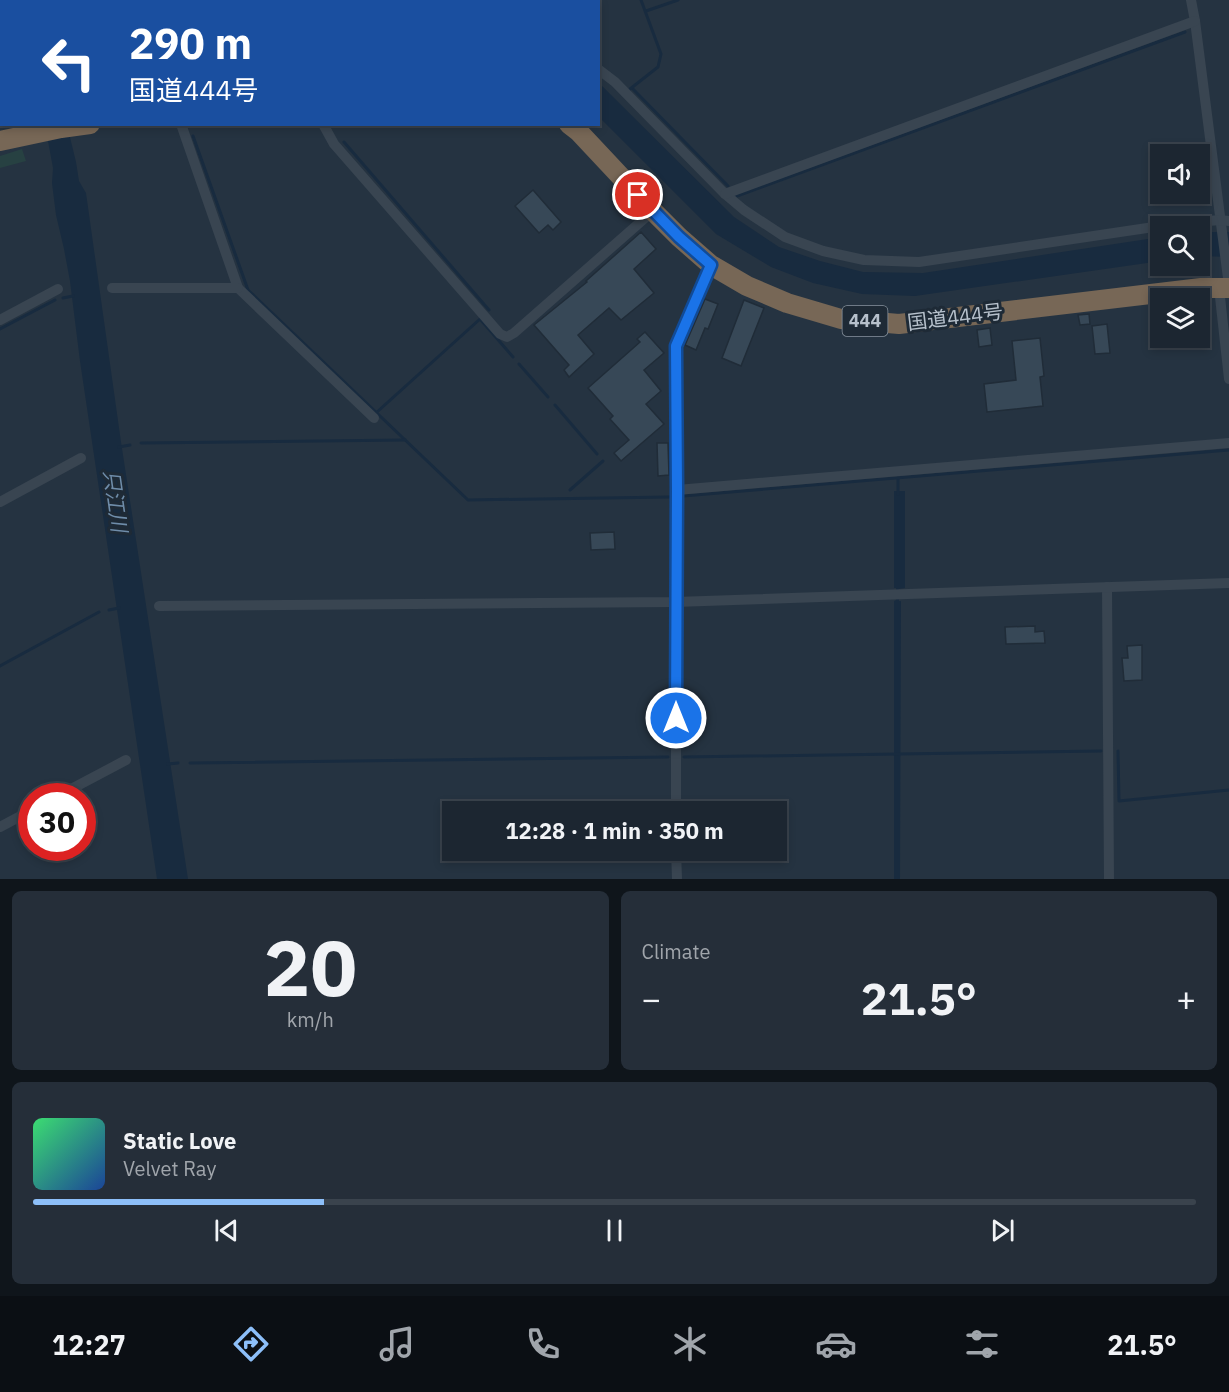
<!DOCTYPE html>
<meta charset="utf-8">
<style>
body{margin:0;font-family:"IBM Plex Sans","Noto Sans JP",sans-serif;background:#252e39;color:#f1f3f6;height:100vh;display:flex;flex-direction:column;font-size:22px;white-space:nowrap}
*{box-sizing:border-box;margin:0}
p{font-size:20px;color:#a0a5ab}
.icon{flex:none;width:33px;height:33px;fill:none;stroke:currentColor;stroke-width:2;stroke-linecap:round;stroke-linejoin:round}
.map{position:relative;height:879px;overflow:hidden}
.side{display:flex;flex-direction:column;gap:12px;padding:12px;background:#0f151b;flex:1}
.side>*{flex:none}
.guide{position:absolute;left:0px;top:0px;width:600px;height:126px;box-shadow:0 3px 9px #0003,0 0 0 2px #3a434d;background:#1a4fa0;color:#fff;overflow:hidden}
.controls{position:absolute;left:1150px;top:144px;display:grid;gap:12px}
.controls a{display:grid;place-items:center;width:60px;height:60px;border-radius:0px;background:#1c2631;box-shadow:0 3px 9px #0003,0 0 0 2px #3a434d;font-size:30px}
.speed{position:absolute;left:18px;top:783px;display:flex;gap:12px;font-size:30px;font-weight:700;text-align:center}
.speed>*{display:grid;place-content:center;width:78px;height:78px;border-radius:50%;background:#1c2631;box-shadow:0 3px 9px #0003,0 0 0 2px #3a434d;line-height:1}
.speed .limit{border:9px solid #d22;background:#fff;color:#111}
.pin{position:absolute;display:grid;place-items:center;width:51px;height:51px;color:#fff;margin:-26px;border:3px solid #fff;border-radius:50%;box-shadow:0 2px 6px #0007}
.me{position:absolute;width:66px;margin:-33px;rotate:0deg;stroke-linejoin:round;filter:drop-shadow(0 0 4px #0008)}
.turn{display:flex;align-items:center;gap:21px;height:126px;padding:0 30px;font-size:27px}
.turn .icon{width:78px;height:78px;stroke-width:2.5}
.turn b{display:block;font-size:42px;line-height:51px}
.big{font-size:45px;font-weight:800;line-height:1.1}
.side .tile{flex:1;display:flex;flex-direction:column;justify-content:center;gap:9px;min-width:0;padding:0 21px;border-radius:9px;background:#252e39}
.side .dial{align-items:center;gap:0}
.dial b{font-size:78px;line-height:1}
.song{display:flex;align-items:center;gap:18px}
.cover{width:72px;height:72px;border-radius:9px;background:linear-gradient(135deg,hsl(140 70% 55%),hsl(220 70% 35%))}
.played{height:6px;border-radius:3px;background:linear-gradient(90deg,#8dbff9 25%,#3a434d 25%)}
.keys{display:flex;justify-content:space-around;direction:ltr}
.heat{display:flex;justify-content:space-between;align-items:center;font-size:33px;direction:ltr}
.side .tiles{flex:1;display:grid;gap:12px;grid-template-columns:1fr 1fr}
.tile:last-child{grid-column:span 2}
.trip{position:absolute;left:442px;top:801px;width:345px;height:60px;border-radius:0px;background:#1c2631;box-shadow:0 3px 9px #0003,0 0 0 2px #3a434d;font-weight:800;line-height:60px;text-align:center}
.tab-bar{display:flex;height:96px;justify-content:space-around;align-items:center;background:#0b0f14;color:#a0a5ab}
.tab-bar .icon{width:42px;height:42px}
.tab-bar .on{color:#8dbff9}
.tab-bar b{font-size:27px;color:#f1f3f6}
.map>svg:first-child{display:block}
.green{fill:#274142}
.water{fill:#182b3f}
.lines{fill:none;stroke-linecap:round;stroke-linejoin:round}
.stream{stroke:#182b3f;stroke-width:3}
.building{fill:#374857;stroke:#202c38;stroke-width:1.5}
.street{stroke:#394551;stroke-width:10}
.highway{stroke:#776756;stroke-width:20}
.route-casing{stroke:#114b97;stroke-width:15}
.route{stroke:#1a73e8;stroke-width:10}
.labels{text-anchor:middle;stroke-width:6;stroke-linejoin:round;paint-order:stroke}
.shield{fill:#1e2a36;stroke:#88939e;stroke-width:1.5}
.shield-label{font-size:18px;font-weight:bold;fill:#b6c0cb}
.street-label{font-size:20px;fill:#b6c0cb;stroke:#1e2a36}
.water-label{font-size:21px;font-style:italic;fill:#6f8daa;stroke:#1e2a36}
</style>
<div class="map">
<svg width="1229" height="879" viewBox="0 0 1229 879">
<rect width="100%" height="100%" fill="#253341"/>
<path class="green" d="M22,149l4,12 -26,7v-12z"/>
<g class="water">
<path d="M598,82l136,135 45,30 41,14 43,11 60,1 238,-36v24l-246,35 -53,-2 -49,-11 -42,-16 -55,-33 -117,-117z"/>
<path d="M45,125h22l9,37 3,19 7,12 35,249 67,437h-31l-77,-518 -10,-80 -6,-32 -8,-34 -4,-32 1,-15z"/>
<path d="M1200,232h29v25l-29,-1z"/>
<path d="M894,491h11v97l-6,1v12h2l-1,278h-6v-278l2,-1v-12h-2z"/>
</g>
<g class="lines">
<g class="stream">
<path d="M96,2l4,-2"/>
<path d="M646,11l32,-11"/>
<path d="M632,88l96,98"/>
<path d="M630,89l28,-22 3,-13 -20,-54"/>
<path d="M193,136l55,154 220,210 201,-3"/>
<path d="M344,142l145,168"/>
<path d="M737,196l448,-164"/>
<path d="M63,298l10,-2"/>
<path d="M0,329l55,-29"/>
<path d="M519,364l29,33"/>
<path d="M555,405l42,49"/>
<path d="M377,412l103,-93 33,38"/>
<path d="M141,443l264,-3"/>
<path d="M119,447l11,-2"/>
<path d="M570,490l33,-29"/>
<path d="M898,494v-16"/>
<path d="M683,496l546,-46"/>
<path d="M109,610l10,-2"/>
<path d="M0,666l99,-54"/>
<path d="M1118,751l1,50 110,-11"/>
<path d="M684,757l417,-6"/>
<path d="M190,763l478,-6"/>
<path d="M168,764l10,-1"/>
</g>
</g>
<g class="building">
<path d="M533,190l28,32 -8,8 -5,-5 -9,8 -24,-27z"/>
<path d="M641,232l15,17 -22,20 20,24 -33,27 -12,-12 -31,27 16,19 -25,23 -5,-7 5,-5 -35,-40 53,-43 -1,-1z"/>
<path d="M705,299l13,5 -10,25 -3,-1 -9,22 -11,-5z"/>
<path d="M744,300l20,8 -23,58 -19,-8z"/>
<path d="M1089,314l1,10 -10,1 -2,-10z"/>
<path d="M1107,324l3,29 -15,1 -3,-28z"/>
<path d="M990,328l2,17 -13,2 -2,-17z"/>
<path d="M645,332l19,21 -20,17 17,21 -15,13 18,20 -43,37 -7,-8 15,-13 -19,-21 3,-3 -25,-28 52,-46 -3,-3z"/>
<path d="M1040,338l4,38 -4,1 3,29 -56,6 -3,-28 32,-4 -4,-39z"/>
<path d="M657,443h11l1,32 -11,1z"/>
<path d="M614,532l1,17 -24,1 -1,-17z"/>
<path d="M1035,626v6l9,-1 1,12 -39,1 -1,-17z"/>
<path d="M1142,645v35l-18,1 -2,-23h6l-1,-12z"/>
</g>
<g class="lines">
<g class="street">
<path d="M15,0l1,2"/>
<path d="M58,0v2"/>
<path d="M473,0l1,2"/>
<path d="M1191,0l4,21 34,265"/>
<path d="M598,69l17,13 110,112 19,16 41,27 38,14 41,9 55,2 255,-38 46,-4 9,1"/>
<path d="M181,124l57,164 136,130"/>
<path d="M323,124l11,20 166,190 7,3 7,-4 139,-122"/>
<path d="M725,194l470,-173"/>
<path d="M112,288h126"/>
<path d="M1219,288l10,91"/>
<path d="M0,320l58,-31"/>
<path d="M677,490l552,-47"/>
<path d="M0,502l81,-44"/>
<path d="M1107,587l2,292"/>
<path d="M159,606l516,-4 554,-19"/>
<path d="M58,796l68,-36"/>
<path d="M676,812v-466l35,-81"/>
<path d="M0,827l32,-17"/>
<path d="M676,850l1,29"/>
</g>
<g class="highway">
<path d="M569,124l9,7 75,80 26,26 32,28 36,21 40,17 54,16 58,5 302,-36h28"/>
<path d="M0,141l61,-13 29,-4"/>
</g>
</g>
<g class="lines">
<defs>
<path id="route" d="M638,195l41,42 32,28 -35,81 1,144 -1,228"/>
</defs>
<use href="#route" class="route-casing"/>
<use href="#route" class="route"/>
</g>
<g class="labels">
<rect class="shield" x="842.5" y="306" width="45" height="30" rx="4.5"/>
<g class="shield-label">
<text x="865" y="327">444</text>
</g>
<g class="street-label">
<text transform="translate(955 317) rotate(-7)" y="7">国道444号</text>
</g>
<g class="water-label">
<text transform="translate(115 501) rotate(82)" y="7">只江川</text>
</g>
</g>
</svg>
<div class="controls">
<a><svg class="icon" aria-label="sound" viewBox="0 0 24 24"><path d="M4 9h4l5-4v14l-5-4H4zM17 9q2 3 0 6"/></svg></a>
<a><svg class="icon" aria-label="search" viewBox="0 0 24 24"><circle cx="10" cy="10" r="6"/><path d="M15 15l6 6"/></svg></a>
<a><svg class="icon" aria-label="layers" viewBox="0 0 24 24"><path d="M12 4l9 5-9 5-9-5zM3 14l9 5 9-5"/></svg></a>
</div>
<div class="speed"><div class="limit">30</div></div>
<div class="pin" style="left:638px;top:195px;background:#d93025"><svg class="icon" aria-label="arrive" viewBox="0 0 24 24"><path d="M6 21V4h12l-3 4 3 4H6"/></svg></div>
<svg class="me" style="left:676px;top:718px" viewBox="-20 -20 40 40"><circle r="17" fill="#1a73e8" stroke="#fff" stroke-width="3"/><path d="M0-11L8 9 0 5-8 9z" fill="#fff"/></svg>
<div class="trip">12:28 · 1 min · 350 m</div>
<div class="guide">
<div class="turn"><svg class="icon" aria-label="left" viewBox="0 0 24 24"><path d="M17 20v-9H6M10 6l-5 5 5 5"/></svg><div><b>290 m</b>国道444号</div></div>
</div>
</div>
<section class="side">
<div class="tiles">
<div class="tile dial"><b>20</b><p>km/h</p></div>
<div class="tile"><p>Climate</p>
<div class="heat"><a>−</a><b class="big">21.5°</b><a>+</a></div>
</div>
<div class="tile">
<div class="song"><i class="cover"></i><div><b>Static Love</b><p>Velvet Ray</p></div></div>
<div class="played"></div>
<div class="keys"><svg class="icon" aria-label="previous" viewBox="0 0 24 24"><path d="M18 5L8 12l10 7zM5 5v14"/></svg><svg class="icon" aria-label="pause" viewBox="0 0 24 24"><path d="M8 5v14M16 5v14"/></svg><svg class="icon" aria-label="next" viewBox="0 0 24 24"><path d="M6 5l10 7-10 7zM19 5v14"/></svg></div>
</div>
</div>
</section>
<nav class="tab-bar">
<b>12:27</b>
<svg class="icon on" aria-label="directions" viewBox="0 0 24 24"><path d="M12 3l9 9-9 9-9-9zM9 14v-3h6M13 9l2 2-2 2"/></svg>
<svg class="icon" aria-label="music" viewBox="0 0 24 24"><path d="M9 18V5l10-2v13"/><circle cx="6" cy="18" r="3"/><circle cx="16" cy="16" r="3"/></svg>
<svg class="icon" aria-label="phone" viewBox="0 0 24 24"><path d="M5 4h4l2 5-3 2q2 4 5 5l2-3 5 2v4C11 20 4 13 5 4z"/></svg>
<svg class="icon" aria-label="climate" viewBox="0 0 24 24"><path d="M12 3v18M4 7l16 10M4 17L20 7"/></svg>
<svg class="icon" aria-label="car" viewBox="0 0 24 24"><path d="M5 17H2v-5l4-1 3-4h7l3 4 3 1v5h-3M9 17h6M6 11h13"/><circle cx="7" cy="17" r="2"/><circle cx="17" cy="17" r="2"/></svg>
<svg class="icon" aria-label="filters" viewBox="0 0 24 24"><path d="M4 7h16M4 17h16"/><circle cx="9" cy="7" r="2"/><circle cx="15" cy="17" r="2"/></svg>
<b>21.5°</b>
</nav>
